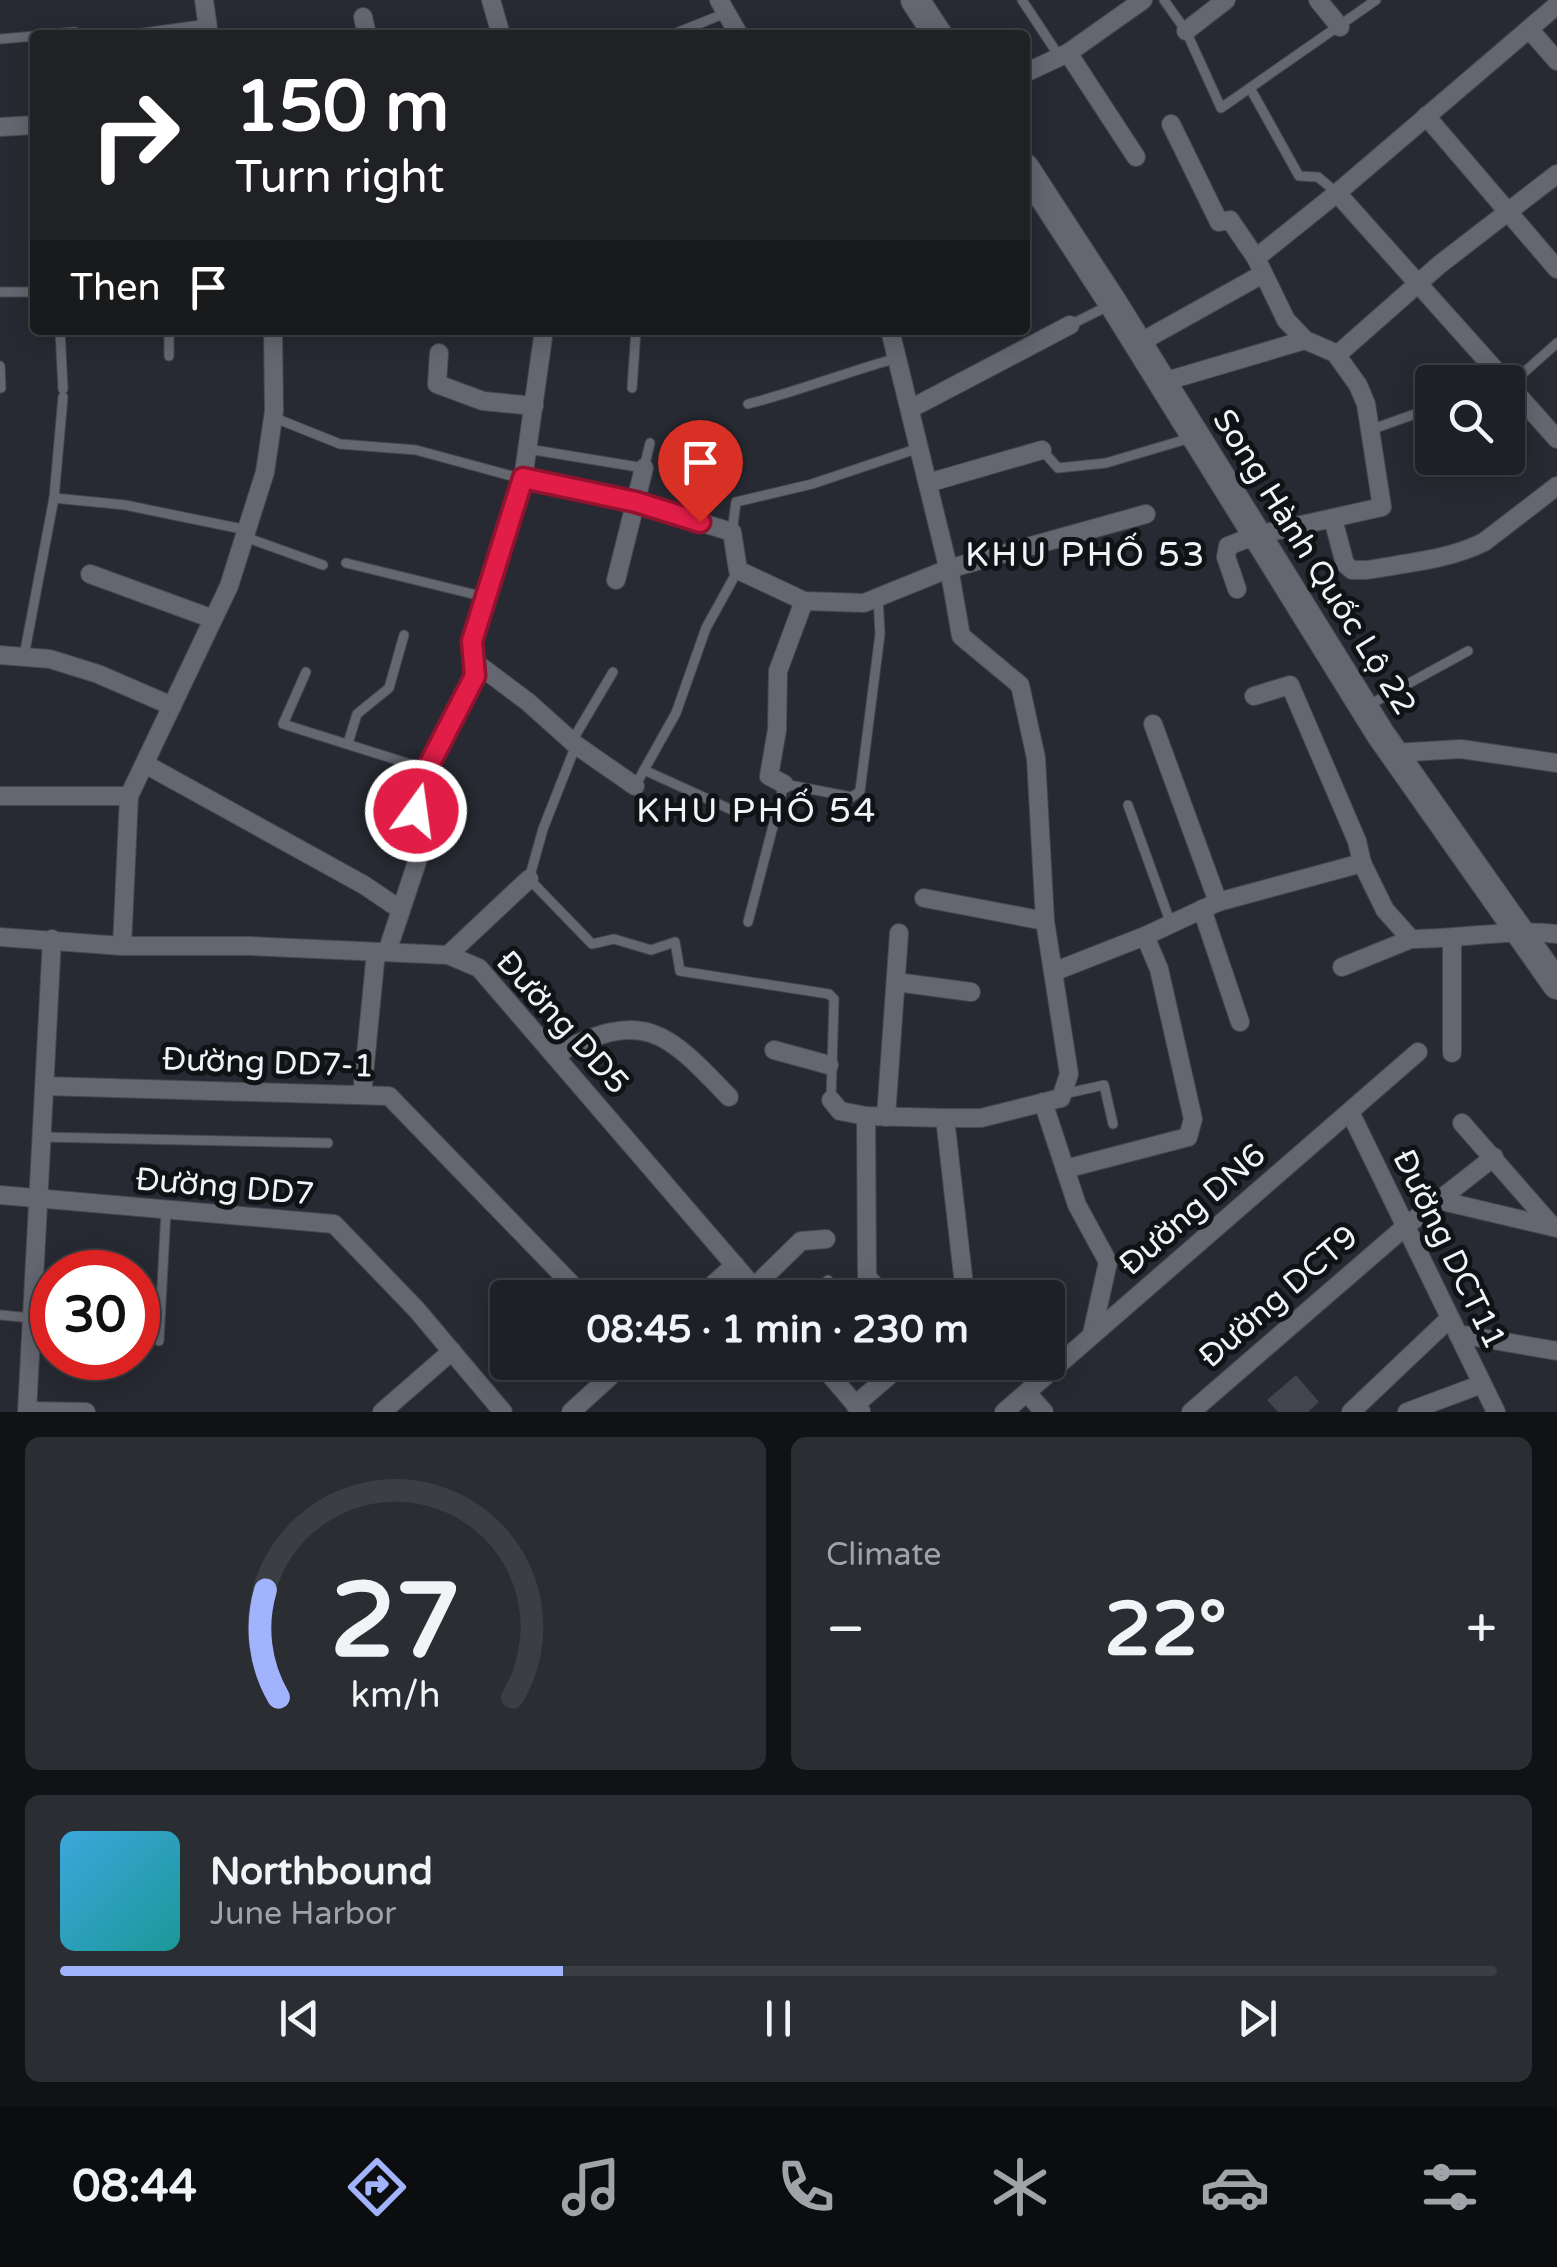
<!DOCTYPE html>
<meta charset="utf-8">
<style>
body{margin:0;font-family:"Varela Round",sans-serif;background:#2a2d32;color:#f1f3f6;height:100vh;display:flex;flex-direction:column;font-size:38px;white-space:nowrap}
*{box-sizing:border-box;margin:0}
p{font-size:32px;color:#a0a3a7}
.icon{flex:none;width:55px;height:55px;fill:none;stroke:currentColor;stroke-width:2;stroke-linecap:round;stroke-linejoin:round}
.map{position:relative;height:1412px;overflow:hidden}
.panel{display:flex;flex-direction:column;gap:25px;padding:25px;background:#101215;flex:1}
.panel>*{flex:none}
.guide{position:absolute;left:30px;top:30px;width:1000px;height:305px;border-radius:10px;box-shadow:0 5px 25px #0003,0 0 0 2px #3b3e43;background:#202124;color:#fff;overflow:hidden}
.fabs{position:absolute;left:1415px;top:365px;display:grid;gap:20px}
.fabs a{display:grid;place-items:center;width:110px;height:110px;border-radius:10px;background:#1d2026;box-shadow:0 5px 25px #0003,0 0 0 2px #3b3e43;font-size:50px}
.speed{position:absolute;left:30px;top:1250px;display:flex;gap:20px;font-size:50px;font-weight:700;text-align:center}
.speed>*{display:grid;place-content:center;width:130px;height:130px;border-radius:50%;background:#1d2026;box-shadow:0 5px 25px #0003,0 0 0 2px #3b3e43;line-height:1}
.speed .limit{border:15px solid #d22;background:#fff;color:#111}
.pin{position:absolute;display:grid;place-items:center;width:85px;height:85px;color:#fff;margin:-102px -42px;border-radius:50% 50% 50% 0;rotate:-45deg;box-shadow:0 0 10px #0007}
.pin .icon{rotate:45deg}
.me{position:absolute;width:110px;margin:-55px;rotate:14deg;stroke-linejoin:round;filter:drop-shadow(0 0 8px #0008)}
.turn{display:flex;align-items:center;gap:35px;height:210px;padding:0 40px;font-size:45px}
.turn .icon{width:130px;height:130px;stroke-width:2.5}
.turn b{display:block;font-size:70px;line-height:85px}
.then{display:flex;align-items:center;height:95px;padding:0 40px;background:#0003;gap:20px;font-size:38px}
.big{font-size:75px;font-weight:800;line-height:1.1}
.panel .widget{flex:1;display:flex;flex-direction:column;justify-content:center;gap:15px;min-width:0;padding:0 35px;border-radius:15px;background:#2a2d32}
.panel .dial{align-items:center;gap:0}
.dial svg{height:260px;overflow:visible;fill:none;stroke:#3b3e43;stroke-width:7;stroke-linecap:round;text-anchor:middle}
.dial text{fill:#f1f3f6;stroke:none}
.song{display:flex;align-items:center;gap:30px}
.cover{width:120px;height:120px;border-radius:15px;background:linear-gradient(135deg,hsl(200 70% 55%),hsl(180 70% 35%))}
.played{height:10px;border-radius:5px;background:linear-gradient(90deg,#a1b3fd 35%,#3b3e43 35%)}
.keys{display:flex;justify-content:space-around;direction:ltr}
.heat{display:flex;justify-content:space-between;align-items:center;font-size:55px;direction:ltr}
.panel .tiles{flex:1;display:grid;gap:25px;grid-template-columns:1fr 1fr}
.widget:last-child{grid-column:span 2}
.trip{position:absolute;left:490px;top:1280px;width:575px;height:100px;border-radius:10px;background:#1d2026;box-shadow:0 5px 25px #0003,0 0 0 2px #3b3e43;font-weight:800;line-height:100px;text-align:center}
.tabs{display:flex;height:160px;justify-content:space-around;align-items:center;background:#0c0d0f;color:#a0a3a7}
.tabs .icon{width:70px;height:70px}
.tabs .active{color:#a1b3fd}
.tabs b{font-size:45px;color:#f1f3f6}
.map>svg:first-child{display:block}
.building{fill:#43454e}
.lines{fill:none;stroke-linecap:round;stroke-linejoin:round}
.lane-casing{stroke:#46484f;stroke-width:11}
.street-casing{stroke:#46484f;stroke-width:20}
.secondary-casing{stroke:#46484f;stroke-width:30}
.lane{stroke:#646770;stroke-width:9}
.street{stroke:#646770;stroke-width:18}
.secondary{stroke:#646770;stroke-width:28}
.route-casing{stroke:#92132f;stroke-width:25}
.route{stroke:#e11d48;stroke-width:18}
.labels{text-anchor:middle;stroke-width:10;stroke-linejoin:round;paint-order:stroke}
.street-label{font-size:32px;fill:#f1f3f8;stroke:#111216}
.neighbourhood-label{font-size:35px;letter-spacing:2.5px;fill:#f1f3f8;stroke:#111216}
</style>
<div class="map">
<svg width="1557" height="1412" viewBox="0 0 1557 1412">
<rect width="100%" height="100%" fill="#272a32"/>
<path class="building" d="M1296,1375l23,27 -11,10h-30l-11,-12z"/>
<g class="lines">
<defs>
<g id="lane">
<path d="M1022,0l37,56"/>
<path d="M1164,0l22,31 35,77 155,-108"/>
<path d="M42,35l33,-3"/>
<path d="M129,35l79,-11"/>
<path d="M671,35l55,-22"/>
<path d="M0,39l35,-3"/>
<path d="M1250,88l49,88 19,1 19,16"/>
<path d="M0,292h35"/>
<path d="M1070,325l38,-19"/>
<path d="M60,330l3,59"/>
<path d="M169,330v26"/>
<path d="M0,366l1,22"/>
<path d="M1476,382l17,-13"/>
<path d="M1511,384l46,-41"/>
<path d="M632,388l4,-58"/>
<path d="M748,404c51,-13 99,-32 149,-46"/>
<path d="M275,418l65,26 76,6 107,29"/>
<path d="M1370,430l62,-22"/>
<path d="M528,449l116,19 6,-25"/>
<path d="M1042,450l16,18 48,-5 88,-26"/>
<path d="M54,498l71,7 122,25"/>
<path d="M732,532l4,-30 76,-18 107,-36"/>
<path d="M245,537l78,28"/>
<path d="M346,563l139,34"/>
<path d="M24,656l30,-158 9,-101"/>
<path d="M306,672l-23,52 143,45"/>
<path d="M1369,705l99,-54"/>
<path d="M572,741l41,-69"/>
<path d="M348,743l9,-29 32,-26 15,-53"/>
<path d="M576,745l-33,84 -14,50 63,65 22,-5 37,11 24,-8 5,29 149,23 5,5 -3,101"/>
<path d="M644,770l88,40"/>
<path d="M635,786l41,-73 30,-85 32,-58"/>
<path d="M1128,805l43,119"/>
<path d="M748,922l36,-138 68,13 8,-6 20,-157 -2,-37"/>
<path d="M1064,1094l40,-9 9,39"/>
<path d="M42,1137l286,6"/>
<path d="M810,1298l18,-18"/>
<path d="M0,1315l32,3"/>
<path d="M159,1341l7,-130"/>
</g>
<g id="street">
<path d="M204,0l5,35"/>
<path d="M491,0l10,35"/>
<path d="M719,0l20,35"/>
<path d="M1318,0l22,27"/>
<path d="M363,17l4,18"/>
<path d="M1529,29l28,32"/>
<path d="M1186,31l40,-31"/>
<path d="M1068,53l68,104"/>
<path d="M1025,73l43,-20 75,-53"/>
<path d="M1426,116l131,153"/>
<path d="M1171,124l48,98 11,-2 26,38 30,62 19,20 30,13 23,32 8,19 16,103 -125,28 -29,11 -2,11 11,32"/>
<path d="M0,127l35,-2"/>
<path d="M1337,193l220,246"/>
<path d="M1256,258l81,-65 220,-188"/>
<path d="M1139,343l122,-68"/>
<path d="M439,353l-2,31 46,17 51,5"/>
<path d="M1337,355l102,-90 118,-91"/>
<path d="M1163,382l142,-42"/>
<path d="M910,409l160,-84"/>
<path d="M523,479l113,24 96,29 6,38 66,31 60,2 84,-34 198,-55"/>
<path d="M928,483l114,-33"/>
<path d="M1333,519l12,45 7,6h15c39,-7 81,-10 117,-28l73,-56"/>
<path d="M90,574l123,45"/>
<path d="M616,580l28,-112"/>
<path d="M0,655l50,4 48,15 74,32"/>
<path d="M476,663l52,39 48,43 59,41"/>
<path d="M1254,696l36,-11 67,156 5,22"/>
<path d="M1153,724l65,178"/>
<path d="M1393,753l68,-4 96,14"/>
<path d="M145,764l219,121 37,25"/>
<path d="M784,784l-15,-8 8,-46 1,-59 26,-70"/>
<path d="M0,796h129"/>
<path d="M924,898l121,23"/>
<path d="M1202,909l38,113"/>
<path d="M0,937l122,9h127l199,9 31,13 284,330"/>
<path d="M122,946l7,-150 100,-210 36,-114 9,-61 -1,-81"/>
<path d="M387,952l42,-126 -13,-15 -4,-13 63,-122 -3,-35 51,-162 21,-149"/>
<path d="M448,955l81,-76"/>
<path d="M1342,967l69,-28"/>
<path d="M1053,972l92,-36 73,-34 144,-39 23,47 26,29c49,0 97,-10 146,-5"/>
<path d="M896,982l75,10"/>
<path d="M774,1050l55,15"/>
<path d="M1452,1053v-114"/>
<path d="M554,1055c90,-47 111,-25 175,42"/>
<path d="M45,1086l344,10 196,202"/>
<path d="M362,1095l14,-143"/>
<path d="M831,1100l9,11 26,5 79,2h36l80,-20 8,-24 -24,-153 -9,-163 -16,-73 -59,-49 -10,-57 -61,-249"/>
<path d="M1043,1102l34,103 31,57 -16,72"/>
<path d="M1350,1112l146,300"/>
<path d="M866,1116l1,161 19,21"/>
<path d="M886,1117l13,-184"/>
<path d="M945,1118l19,167"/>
<path d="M1462,1123l91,104"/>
<path d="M1065,1169l123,-32 5,-18 -34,-150 -14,-33"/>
<path d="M0,1195l334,29 82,85 87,103"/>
<path d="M1438,1200l119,28"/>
<path d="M754,1287l47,-46 25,-2"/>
<path d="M698,1298l37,-33"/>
<path d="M1458,1334l99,17"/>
<path d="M819,1362l42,49"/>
<path d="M1027,1393l17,19"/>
<path d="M855,1405l50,-43"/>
<path d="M28,1411l58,1"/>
<path d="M27,1412l25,-473"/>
<path d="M382,1412l70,-61"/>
<path d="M571,1412l55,-50"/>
<path d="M1004,1412l414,-360"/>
<path d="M1191,1412l215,-186 88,-69"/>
<path d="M1351,1412l99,-94"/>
<path d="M1407,1412l75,-28"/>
</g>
<g id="secondary">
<path d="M915,0l23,35"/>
<path d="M1025,168l88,135 268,432 176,250"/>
</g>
</defs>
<use href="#lane" class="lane-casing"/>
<use href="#street" class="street-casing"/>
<use href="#secondary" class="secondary-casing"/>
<use href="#lane" class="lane"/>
<use href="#street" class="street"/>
<use href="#secondary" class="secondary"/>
</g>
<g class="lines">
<defs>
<path id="route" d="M416,811l-4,-13 63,-122 -3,-35 51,-163 113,24 64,20"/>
</defs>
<use href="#route" class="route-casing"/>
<use href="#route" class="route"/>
</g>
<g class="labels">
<g class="street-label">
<text transform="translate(1315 562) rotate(58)" y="11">Song Hành Quốc Lộ 22</text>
<text transform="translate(563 1022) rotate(48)" y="11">Đường DD5</text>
<text transform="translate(268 1062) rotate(2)" y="11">Đường DD7-1</text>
<text transform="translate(225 1186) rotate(5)" y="11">Đường DD7</text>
<text transform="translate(1192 1209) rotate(-41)" y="11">Đường DN6</text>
<text transform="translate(1450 1249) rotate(64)" y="11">Đường DCT11</text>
<text transform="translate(1278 1296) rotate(-41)" y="11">Đường DCT9</text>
</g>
<g class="neighbourhood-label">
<text x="1086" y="566">KHU PHỐ 53</text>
<text x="757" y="822">KHU PHỐ 54</text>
</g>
</g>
</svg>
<div class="fabs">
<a><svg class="icon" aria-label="search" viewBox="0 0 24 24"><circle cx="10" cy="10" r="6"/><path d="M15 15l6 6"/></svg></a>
</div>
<div class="speed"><div class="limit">30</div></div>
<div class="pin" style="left:700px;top:522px;background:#d93025"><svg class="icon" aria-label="arrive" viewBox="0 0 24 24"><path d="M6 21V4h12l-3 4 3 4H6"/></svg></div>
<svg class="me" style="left:416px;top:811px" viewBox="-20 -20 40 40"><circle r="17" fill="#e11d48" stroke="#fff" stroke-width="3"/><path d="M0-11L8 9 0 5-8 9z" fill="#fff"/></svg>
<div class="trip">08:45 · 1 min · 230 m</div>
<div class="guide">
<div class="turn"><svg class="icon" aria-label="right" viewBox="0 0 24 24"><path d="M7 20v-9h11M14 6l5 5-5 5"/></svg><div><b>150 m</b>Turn right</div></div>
<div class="then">Then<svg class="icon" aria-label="arrive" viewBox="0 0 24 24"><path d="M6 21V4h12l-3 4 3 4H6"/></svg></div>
</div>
</div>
<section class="panel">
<div class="tiles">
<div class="widget dial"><svg viewBox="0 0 100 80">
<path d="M14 69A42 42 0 1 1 86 69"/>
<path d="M14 69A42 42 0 0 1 10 36" stroke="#a1b3fd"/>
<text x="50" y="56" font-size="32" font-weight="700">27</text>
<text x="50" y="72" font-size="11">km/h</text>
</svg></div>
<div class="widget"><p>Climate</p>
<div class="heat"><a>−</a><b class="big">22°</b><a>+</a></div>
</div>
<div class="widget">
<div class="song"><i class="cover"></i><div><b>Northbound</b><p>June Harbor</p></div></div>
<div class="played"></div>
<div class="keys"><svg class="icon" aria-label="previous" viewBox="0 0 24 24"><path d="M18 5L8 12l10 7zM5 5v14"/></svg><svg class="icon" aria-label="pause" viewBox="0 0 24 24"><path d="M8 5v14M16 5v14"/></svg><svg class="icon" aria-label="next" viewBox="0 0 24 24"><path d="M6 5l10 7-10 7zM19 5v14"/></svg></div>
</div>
</div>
</section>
<nav class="tabs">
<b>08:44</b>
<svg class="icon active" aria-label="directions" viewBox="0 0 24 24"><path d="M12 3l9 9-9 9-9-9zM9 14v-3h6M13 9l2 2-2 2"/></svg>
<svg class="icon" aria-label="music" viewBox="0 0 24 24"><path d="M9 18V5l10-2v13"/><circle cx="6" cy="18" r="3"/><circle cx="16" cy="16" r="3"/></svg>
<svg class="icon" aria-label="phone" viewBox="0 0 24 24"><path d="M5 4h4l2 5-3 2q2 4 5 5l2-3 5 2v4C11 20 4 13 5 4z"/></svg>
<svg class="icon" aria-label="climate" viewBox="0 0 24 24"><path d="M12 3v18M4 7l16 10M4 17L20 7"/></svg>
<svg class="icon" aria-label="car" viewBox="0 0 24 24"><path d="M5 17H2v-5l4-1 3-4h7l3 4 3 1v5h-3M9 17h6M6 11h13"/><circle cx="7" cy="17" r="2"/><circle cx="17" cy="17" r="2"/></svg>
<svg class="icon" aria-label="filters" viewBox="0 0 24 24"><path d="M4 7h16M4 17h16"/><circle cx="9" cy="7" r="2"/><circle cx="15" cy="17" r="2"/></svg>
</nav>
